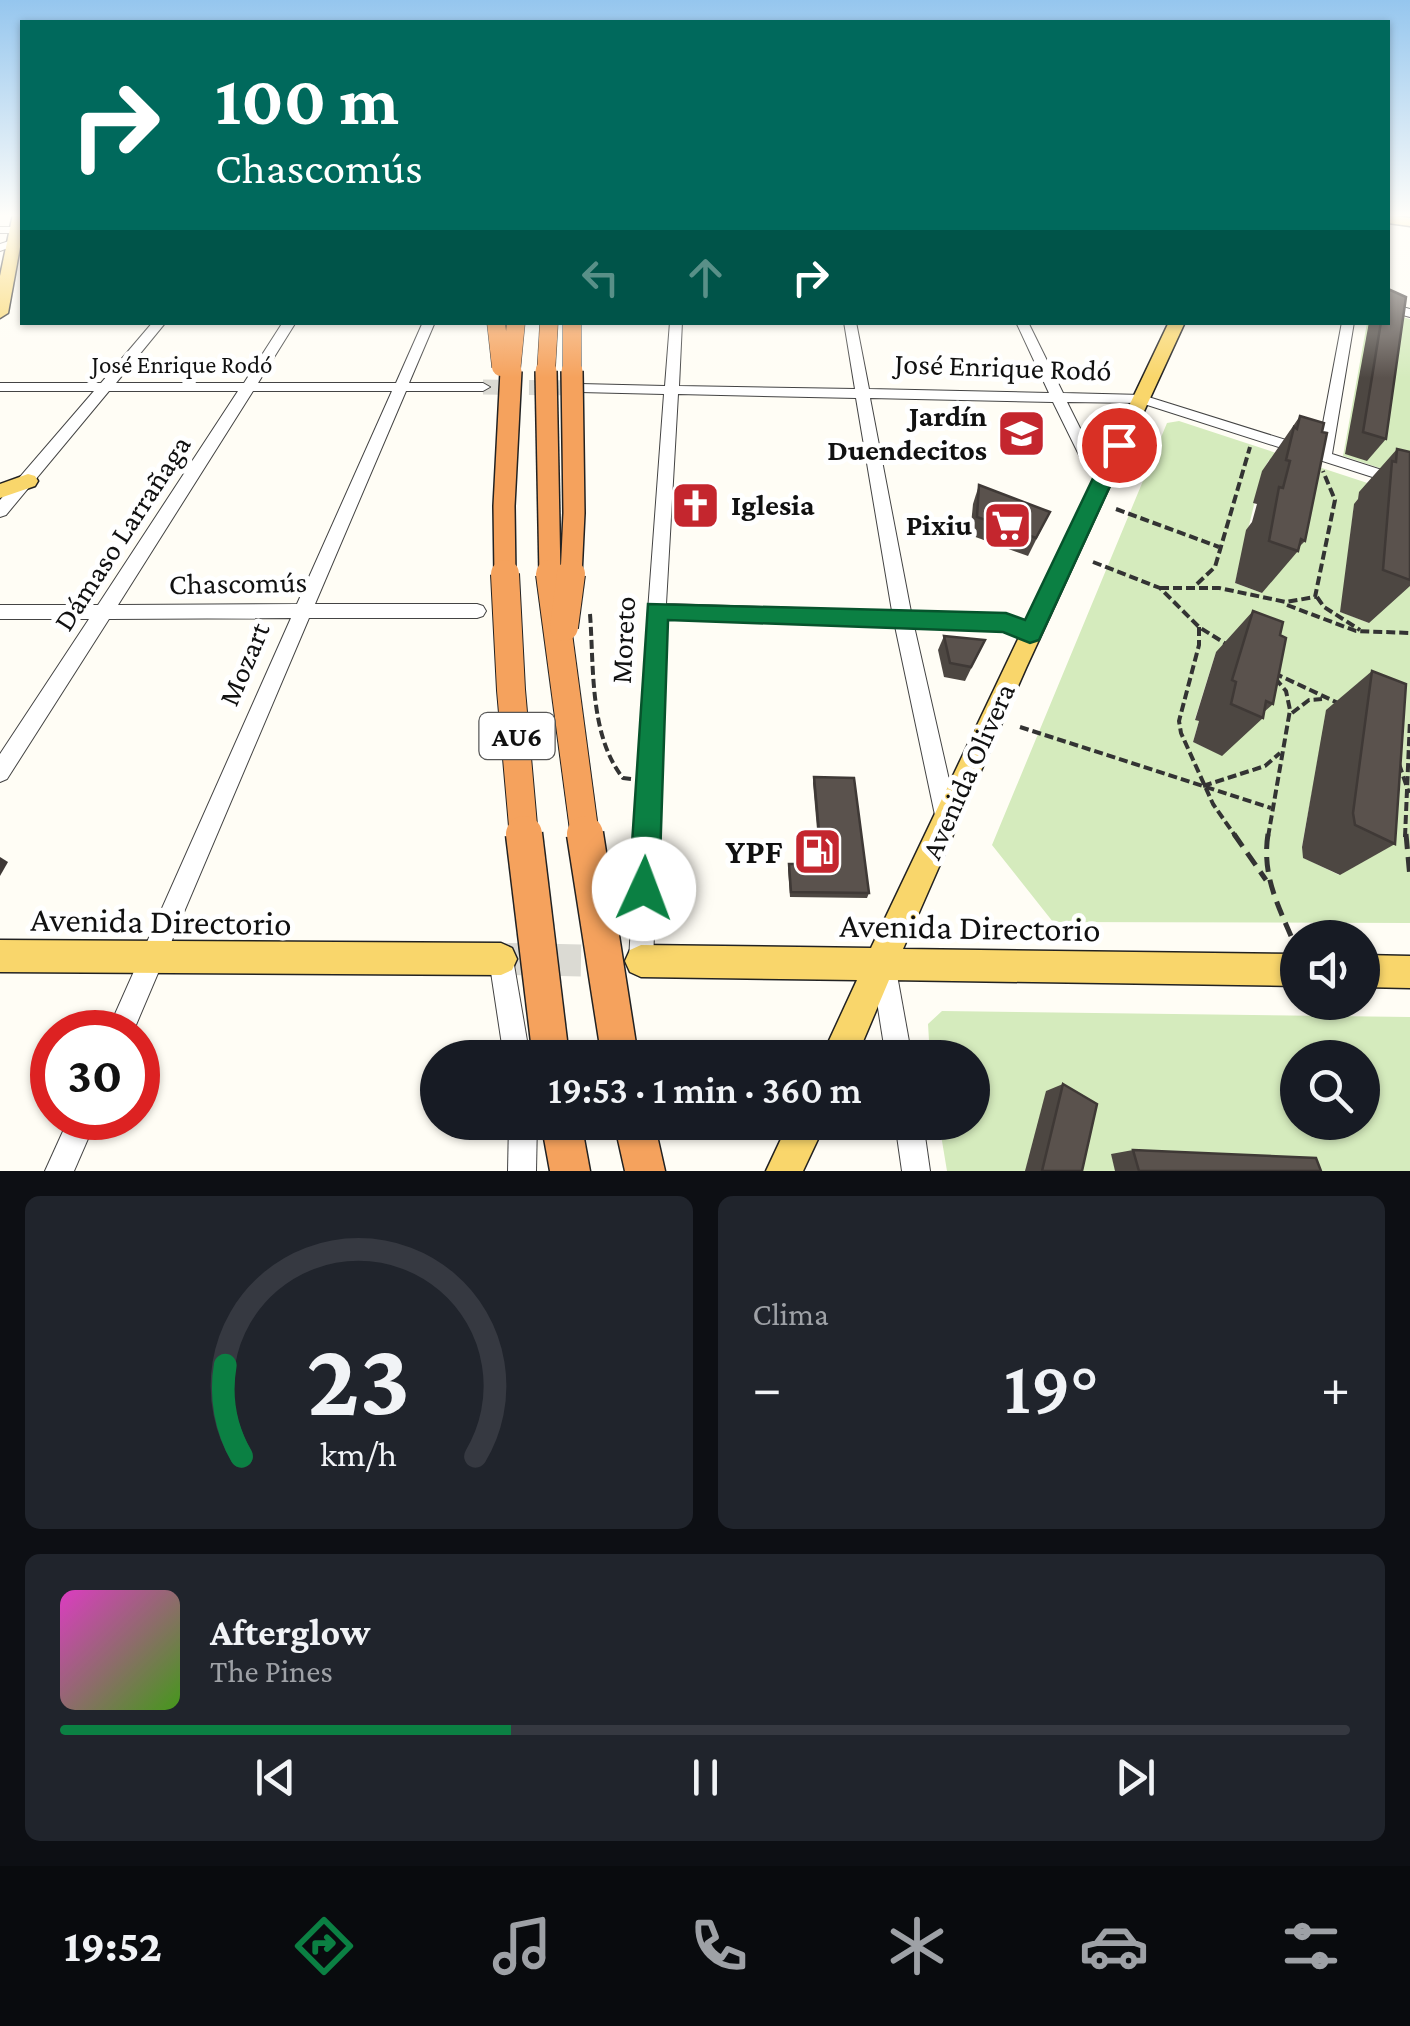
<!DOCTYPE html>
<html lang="es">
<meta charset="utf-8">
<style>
body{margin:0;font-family:"Crimson Pro",serif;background:#20242c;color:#f1f3f6;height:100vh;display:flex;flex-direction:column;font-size:38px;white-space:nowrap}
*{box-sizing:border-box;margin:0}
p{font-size:32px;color:#9ea1a6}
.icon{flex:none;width:55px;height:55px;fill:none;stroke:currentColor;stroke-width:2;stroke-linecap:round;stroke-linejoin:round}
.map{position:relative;height:1171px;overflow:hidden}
.panel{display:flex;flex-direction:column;gap:25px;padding:25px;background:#0d0f14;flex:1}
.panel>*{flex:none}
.banner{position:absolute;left:20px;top:20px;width:1370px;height:305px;border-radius:0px;box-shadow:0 2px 8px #0004;background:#00695c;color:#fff;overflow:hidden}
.fabs{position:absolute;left:1280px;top:920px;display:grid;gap:20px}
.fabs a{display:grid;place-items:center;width:100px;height:100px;border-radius:50%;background:#171b24;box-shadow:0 2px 8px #0004;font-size:50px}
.speed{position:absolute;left:30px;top:1010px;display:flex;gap:20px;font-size:50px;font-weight:700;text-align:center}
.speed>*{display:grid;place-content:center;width:130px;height:130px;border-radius:50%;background:#171b24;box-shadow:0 2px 8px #0004;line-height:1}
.speed .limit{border:15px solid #d22;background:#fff;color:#111}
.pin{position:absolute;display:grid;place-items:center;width:85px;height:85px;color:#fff;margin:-42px;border:5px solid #fff;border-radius:50%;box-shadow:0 2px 10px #0007}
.me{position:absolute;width:110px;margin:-55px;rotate:2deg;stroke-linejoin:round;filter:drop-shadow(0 0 8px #0008)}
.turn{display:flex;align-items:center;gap:35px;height:210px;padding:0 30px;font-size:45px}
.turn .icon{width:130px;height:130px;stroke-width:2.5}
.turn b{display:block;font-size:70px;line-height:85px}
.lanes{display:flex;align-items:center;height:95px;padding:0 30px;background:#0003;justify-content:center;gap:50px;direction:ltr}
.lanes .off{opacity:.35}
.big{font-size:75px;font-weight:600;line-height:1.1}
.panel .tile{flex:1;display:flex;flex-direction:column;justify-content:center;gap:15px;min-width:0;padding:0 35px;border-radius:15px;background:#20242c}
.panel .dial{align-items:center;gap:0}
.dial svg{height:260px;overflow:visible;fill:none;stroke:#363941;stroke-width:7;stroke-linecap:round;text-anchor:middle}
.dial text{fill:#f1f3f6;stroke:none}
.song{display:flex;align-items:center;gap:30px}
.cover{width:120px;height:120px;border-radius:15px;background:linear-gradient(135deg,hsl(310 70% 55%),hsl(100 70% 35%))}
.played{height:10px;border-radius:5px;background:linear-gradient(90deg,#0b8043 35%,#363941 35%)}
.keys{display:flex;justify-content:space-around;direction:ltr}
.heat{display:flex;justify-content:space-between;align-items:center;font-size:55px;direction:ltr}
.panel .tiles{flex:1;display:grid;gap:25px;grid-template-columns:1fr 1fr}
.tile:last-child{grid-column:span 2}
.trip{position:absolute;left:420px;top:1040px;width:570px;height:100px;border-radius:50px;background:#171b24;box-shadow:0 2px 8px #0004;font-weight:600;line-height:100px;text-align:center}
.menu{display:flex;height:160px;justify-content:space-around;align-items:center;background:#090b0e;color:#9ea1a6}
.menu .icon{width:70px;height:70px}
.menu .current{color:#0b8043}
.menu b{font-size:45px;color:#f1f3f6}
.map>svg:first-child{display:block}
.green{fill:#d5ebbd;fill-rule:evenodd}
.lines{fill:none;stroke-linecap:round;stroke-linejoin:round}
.minor-tunnel{stroke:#dbdad3;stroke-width:15;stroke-dasharray:15 8;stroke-linecap:butt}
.major-tunnel{stroke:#dbdad3;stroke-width:32;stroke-dasharray:32 16;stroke-linecap:butt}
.minor-casing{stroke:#444;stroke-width:2}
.major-casing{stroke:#222;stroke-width:3}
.highway-casing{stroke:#222;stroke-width:3}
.path-far1{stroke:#333;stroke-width:4;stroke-dasharray:9 4;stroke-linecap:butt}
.path{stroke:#333;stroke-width:5;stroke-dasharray:15 8;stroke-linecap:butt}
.minor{fill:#fff;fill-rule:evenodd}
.major{fill:#f9d66b;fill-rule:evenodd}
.highway{fill:#f5a25d;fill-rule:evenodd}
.highway-bridge-far3-casing{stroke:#222;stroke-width:19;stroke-linecap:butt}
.highway-bridge-far2-casing{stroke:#222;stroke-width:24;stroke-linecap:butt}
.highway-bridge-far1-casing{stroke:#222;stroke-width:30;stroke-linecap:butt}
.highway-bridge-casing{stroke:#222;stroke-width:39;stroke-linecap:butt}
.highway-bridge-far3{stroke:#f5a25d;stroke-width:18}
.highway-bridge-far2{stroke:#f5a25d;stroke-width:21}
.highway-bridge-far1{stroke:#f5a25d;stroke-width:28}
.highway-bridge{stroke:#f5a25d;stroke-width:36}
.wall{fill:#4d4742}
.shaded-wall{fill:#3f3936}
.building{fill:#5a524d;stroke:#3f3936;stroke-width:2.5}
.route{fill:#0b8043;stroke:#07532c;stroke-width:2.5}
.labels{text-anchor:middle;stroke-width:10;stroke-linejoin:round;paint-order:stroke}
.far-street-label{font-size:25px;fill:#111;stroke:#fff}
.shield{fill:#fff;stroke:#585858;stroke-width:2.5}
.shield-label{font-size:28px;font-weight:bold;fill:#111}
.street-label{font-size:30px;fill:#111;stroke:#fff}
.poi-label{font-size:30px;font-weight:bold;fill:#111;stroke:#fff;text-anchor:end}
.near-poi-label{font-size:35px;font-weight:bold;fill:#111;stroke:#fff;text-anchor:end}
.near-street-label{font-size:35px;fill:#111;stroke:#fff}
</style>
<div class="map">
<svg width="1410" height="1171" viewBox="0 0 1410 1171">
<rect width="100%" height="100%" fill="#fffdf5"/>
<g class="green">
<path d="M1388,313l22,6v159l-67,-22 24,-133 21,-1z"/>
<path d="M1179,421l231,76v426l-357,-1 -61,-77 175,-422zM1269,460l22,7 -2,9 4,2 -9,39 -5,-1 -4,19 4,2 -11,45h-4l-2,11 -27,-10 27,-111zM1360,492l22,8 3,11 -16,112 -28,-11 13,-107h3zM1216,652l28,11 -2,13 4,2 -14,63 -6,-1 -4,15 -29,-13 6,-21 -4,-2zM1327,711l30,13 -18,151 -35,-17 -2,-12z"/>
<path d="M942,1011l468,6v154h-463l-8,-48 33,-1v-64l-42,-1 -2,-33zM1298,1058h64v64h-64z"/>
</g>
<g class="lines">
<path class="minor-tunnel" d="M483,387l97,1"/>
<path class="major-tunnel" d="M501,959l116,2"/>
<defs>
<g id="minor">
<rect x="0" y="227" width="22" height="6"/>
<path d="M15,239l5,3 -1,2 -19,7v-7z"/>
<path d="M1388,303l22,6v8l-22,-6z"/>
<path d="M153,322h13l-50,61h128l39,-61h13l-38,61h138l27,-61h12l-26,61h74l7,4 -7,4h-77l-91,213h162l6,2 3,5 -3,5 -6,2h-168l-176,414h-26l184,-414 -182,1 -102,160 -7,3v-28l89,-135h-89v-14h98l140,-214h-129l-103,124 -6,2v-17l94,-109h-94v-8h101zM253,391h139l-95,213 -179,1z"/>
<path d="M670,322h12l-3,64 176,3 -11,-67h12l13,67 180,4 -33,-71h12l35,71 79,2 176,55 24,-128h12l-22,132 78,25v10l-269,-86 -74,-1 28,56 18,6 3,4 -8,5 -24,-8 -31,-63 -183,-4 41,214 94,3 32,13 2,5 -2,5 -7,2 -27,-11 -89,-3 43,189 -3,7 -8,3 -8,-3 -3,-7 -40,-189 -229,-8 -13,343 -3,9 -9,3 -9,-3 -3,-9 19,-350 16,-217 -84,-2 -7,-4 7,-4 85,2zM678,394l178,4 36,213 -226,-7z"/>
<path d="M501,947l9,3 3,9 17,99h-26l-15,-99 3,-9z"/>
<path d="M883,952l9,3 3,9 17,94h-26l-15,-94 3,-9z"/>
<path d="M69,1118h28l-23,53h-29z"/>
<path d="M509,1122h28l-1,49h-28z"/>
<path d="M895,1122h28l7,49h-28z"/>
</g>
<g id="major">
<path d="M13,214h9v22l-14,77 -8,5v-42z"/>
<path d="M1388,215l22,3v8l-22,-3z"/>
<path d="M1169,322h16l-159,346 -123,281 395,5v32l-409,-6 -33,78h-35l36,-78 -216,-3 -11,-5 -5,-11 5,-11 11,-5 230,3z"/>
<path d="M28,474l7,2 3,5 -3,5 -35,12v-14z"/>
<path d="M0,940l501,3 11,5 5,11 -5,11 -11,5 -501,-3z"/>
<path d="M1362,955l48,1v32l-48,-1z"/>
<path d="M789,1122h37l-23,49h-37z"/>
</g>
<g id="highway">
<path d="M541,1122h40l9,49h-40z"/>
<path d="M614,1122h40l11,49h-40z"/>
</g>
</defs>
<use href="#minor" class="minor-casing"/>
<use href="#major" class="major-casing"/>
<use href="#highway" class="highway-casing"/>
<g class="path-far1">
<path d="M1116,509l103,38"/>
<path d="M1093,562l67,26 39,39 27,17"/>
<path d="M1197,584l18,-17 35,-120"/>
<path d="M1160,588h59l67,14 29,-5 20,-97 -12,-29"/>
<path d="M1317,597l7,10 36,23"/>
<path d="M1287,605l69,26 54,2"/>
<path d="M590,614c4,52 -1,121 33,164l9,1"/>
<path d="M1199,627v18l-20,76 2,12 32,71 23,33"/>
<path d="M1274,673l64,30"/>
<path d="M1292,713l17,-13 13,-1"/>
<path d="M1020,727l251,81"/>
<path d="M1399,764l10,29"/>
<path d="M1203,786l62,-20 15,-13"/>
<path d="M1268,837l22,-127 -4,-19 -11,-13"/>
<path d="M1405,837l5,-117"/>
</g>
<g class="path">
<path d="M1234,834l32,46"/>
<path d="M1268,834c-6,39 8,67 23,102"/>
<path d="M1406,834l4,44"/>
</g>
<use href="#minor" class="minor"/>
<use href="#major" class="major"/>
<use href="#highway" class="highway"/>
<defs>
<g id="highway-bridge-far3">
<path d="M496,322l5,45"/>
<path d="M511,373l5,-51"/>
<path d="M546,373l3,-51"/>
<path d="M572,373v-51"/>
</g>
<g id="highway-bridge-far2">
<path d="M546,371l4,205"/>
<path d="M505,576l-1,-70 7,-135"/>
<path d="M571,576l3,-63 -2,-142"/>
</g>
<g id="highway-bridge-far1">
<path d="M505,574l6,116 13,147"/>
<path d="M550,574l35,263"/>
<path d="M564,627l7,-53"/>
</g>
<g id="highway-bridge">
<path d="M524,834l27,224"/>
<path d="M585,834l35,224"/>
</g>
</defs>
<use href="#highway-bridge-far3" class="highway-bridge-far3-casing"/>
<use href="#highway-bridge-far2" class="highway-bridge-far2-casing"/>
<use href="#highway-bridge-far1" class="highway-bridge-far1-casing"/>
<use href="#highway-bridge" class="highway-bridge-casing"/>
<use href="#highway-bridge-far3" class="highway-bridge-far3"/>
<use href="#highway-bridge-far2" class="highway-bridge-far2"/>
<use href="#highway-bridge-far1" class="highway-bridge-far1"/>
<use href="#highway-bridge" class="highway-bridge"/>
</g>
<g class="wall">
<path d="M1369,322h19l-2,117 -19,22 -22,-7z"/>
<path d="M1300,416l5,125 -6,6 -1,4 -36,42 -27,-10 11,-53 6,-8 5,-18 -4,-1 9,-32z"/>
<path d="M1397,449l13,3v134l-41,37 -29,-11 14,-108 4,-5 1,-7z"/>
<path d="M979,485l71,27 -22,44 -58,-21 3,-31z"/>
<path d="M1253,611l27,24 -7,69 -9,8 -1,6 -41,38 -29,-14 6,-21 -4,-1 21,-68z"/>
<path d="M944,636l41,4 -20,41 -21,-4 -6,-27z"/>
<path d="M1372,671l23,173 -55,31 -37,-17 -1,-11 24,-137z"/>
<path d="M814,777l55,116 -2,5 -77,-1 -2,-28 1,-5h31l-7,-81z"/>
<path d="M1063,1084l19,87h-57l21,-80z"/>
<path d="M1133,1150l188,21h-206l-4,-17z"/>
</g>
<path class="shaded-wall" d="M0,857l8,5 -8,14z"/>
<g class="building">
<path d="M1388,289l18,8 -20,142 -23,-7 18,-110h7z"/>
<path d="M1300,416l24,7 -2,9 5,1 -22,108 -4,-2 -3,12 -29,-10 10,-54 4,1 7,-27 -4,-1 8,-33 3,2z"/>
<path d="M1397,449l13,3v128l-27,-10 9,-109 4,1z"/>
<path d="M979,485l71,27 -14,26 -59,-21z"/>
<path d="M1253,611l30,11 -3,13 6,3 -13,66 -7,-3 -3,17 -32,-14 5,-22 -4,-2z"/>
<path d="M944,636l41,4 -14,27 -21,-4z"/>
<path d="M1372,671l34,13 -11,160 -40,-19 -2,-12z"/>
<path d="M814,777l40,1 15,115 -78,-1 -2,-28h33z"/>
<path d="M1063,1084l34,20 -15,67h-40z"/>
<path d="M1133,1150l183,8 5,13h-182z"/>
</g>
<linearGradient id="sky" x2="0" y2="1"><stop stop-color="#95c6ee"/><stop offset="0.57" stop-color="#fffefa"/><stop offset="1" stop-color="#fffefa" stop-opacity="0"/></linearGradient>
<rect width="1410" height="378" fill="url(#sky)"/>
<path class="route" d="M1119,439l10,6 -90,195 -9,3 -27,-11 -335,-12 -9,269 -5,10 -10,5 -11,-5 -4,-10 19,-285 358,9 19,7 84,-175z"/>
<defs>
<symbol id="school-square" viewBox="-11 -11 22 22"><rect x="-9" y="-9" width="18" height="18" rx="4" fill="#c4262e" stroke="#fff"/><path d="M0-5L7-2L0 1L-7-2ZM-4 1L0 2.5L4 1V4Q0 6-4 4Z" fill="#fff"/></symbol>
<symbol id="church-square" viewBox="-11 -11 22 22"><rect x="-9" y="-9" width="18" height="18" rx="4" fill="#c4262e" stroke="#fff"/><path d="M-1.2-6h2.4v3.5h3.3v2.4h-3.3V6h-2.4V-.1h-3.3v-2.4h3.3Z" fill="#fff"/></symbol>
<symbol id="supermarket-square" viewBox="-11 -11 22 22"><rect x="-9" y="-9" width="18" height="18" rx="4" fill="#c4262e" stroke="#fff"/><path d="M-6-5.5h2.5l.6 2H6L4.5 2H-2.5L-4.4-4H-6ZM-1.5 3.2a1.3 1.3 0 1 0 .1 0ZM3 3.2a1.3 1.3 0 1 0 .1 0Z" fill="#fff"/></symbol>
<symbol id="fuel-square" viewBox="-11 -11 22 22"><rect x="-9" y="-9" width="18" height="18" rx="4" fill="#c4262e" stroke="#fff"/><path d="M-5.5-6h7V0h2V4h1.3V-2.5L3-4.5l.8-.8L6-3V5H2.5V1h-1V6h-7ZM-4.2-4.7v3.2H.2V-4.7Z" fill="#fff"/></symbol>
</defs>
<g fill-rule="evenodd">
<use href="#school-square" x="994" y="406" width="55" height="55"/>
<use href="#church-square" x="668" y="478" width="55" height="55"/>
<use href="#supermarket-square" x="980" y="498" width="55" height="55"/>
<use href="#fuel-square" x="790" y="824" width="55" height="55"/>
</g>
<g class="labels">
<g class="far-street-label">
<text x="182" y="373">José Enrique Rodó</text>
</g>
<rect class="shield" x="479.5" y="713" width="75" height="46" rx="8"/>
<g class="shield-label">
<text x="517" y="746">AU6</text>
</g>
<g class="street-label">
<text transform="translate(1003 367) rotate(2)" y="10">José Enrique Rodó</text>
<text transform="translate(122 533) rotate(-57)" y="10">Dámaso Larrañaga</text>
<text transform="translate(238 583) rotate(-1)" y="10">Chascomús</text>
<text transform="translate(623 640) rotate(-87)" y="10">Moreto</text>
<text transform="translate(244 664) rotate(-67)" y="10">Mozart</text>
<text transform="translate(968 771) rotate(-66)" y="10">Avenida Olivera</text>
</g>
<g class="poi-label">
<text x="987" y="426">Jardín<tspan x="987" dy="34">Duendecitos</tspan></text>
<text x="731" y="515" text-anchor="start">Iglesia</text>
<text x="972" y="535">Pixiu</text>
</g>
<g class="near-poi-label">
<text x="783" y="863">YPF</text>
</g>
<g class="near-street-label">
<text transform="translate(161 921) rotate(1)" y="12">Avenida Directorio</text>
<text transform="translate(970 927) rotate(1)" y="12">Avenida Directorio</text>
</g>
</g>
</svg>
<div class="fabs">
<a><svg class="icon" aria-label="sound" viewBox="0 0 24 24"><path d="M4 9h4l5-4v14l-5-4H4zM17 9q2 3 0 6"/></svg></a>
<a><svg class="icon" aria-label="search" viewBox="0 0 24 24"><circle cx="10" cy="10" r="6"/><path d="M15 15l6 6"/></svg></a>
</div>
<div class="speed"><div class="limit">30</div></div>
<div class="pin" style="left:1119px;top:445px;background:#d93025"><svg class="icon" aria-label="arrive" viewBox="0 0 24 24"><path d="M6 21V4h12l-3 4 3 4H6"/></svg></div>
<svg class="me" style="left:644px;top:889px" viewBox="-20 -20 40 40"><circle r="19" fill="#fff"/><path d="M0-13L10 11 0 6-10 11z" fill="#0b8043"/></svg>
<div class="trip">19:53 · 1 min · 360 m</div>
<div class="banner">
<div class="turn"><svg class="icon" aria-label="right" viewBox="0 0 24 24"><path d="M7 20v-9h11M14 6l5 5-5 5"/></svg><div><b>100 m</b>Chascomús</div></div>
<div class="lanes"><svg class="icon off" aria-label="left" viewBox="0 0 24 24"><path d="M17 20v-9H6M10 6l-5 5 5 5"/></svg><svg class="icon off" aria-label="ahead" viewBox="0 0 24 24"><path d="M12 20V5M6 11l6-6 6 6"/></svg><svg class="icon" aria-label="right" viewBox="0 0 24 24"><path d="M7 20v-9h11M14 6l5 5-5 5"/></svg></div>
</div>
</div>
<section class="panel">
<div class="tiles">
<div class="tile dial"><svg viewBox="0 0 100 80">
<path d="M14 69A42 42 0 1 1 86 69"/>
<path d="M14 69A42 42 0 0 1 9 41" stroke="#0b8043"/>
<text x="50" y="56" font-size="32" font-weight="700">23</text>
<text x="50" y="72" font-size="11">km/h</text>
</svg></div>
<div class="tile"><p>Clima</p>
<div class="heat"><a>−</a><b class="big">19°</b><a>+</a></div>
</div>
<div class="tile">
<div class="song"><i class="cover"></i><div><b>Afterglow</b><p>The Pines</p></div></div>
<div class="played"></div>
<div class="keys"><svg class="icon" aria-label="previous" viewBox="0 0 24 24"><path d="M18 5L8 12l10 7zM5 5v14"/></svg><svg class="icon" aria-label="pause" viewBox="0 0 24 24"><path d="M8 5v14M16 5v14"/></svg><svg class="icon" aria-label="next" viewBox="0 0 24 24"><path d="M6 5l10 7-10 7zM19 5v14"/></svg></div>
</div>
</div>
</section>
<nav class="menu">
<b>19:52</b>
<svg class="icon current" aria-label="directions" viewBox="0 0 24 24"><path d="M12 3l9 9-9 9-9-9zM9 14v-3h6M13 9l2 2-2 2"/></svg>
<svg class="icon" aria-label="music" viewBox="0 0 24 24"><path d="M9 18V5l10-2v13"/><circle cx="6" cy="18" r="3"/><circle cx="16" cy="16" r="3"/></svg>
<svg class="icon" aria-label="phone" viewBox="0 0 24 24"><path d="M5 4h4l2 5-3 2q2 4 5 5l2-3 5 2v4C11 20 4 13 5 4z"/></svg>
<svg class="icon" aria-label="climate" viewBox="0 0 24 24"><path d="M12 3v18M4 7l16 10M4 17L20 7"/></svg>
<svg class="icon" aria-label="car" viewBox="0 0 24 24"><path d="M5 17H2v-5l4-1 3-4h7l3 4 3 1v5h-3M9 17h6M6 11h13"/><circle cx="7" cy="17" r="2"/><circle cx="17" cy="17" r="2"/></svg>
<svg class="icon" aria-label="filters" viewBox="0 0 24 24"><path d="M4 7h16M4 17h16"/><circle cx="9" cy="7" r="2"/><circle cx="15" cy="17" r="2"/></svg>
</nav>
